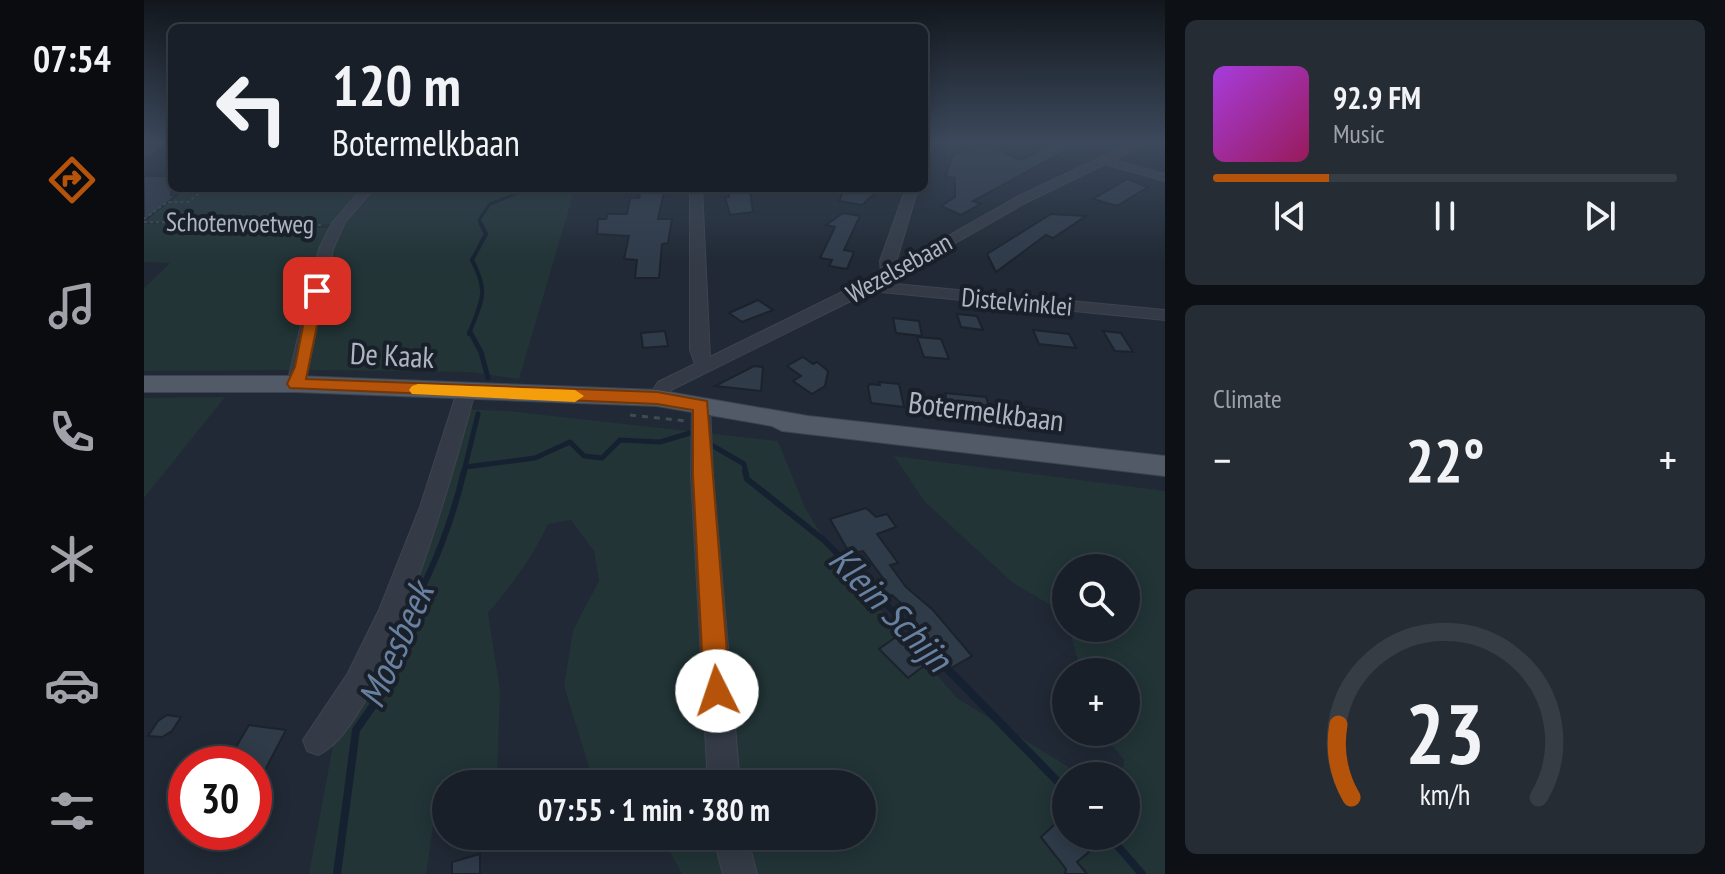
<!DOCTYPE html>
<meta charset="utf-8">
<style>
body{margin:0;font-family:"PT Sans Narrow",sans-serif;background:#252c34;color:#f1f3f6;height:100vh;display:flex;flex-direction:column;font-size:30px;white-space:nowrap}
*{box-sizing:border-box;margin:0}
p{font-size:26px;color:#9fa2a8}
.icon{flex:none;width:44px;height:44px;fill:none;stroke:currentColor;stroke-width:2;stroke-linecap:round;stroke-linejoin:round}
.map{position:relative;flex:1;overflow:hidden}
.panel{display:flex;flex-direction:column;gap:20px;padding:20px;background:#0d1116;width:560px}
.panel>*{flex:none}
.hud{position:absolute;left:24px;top:24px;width:760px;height:168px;border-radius:12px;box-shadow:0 4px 20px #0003,0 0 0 2px #363d45;background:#181f28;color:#f1f3f6;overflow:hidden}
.tools{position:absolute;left:908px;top:554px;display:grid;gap:16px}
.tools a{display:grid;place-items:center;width:88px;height:88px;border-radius:50%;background:#181f28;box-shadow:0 4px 20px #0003,0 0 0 2px #363d45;font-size:40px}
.speed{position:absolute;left:24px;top:746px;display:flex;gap:16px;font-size:40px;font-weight:700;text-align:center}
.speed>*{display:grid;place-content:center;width:104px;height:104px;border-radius:50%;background:#181f28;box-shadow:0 4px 20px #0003,0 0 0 2px #363d45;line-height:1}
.speed .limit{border:12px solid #d22;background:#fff;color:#111}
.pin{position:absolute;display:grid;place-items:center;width:68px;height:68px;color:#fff;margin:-34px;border-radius:16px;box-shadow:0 4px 12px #0006}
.me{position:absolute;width:88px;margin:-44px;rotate:356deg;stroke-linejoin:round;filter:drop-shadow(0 0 6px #0008)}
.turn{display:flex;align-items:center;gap:28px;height:168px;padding:0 32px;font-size:36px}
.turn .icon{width:104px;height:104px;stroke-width:2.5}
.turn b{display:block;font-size:56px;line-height:68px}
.big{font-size:60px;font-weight:700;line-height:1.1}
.panel .widget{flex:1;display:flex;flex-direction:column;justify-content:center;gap:12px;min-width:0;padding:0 28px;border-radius:12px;background:#252c34}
.panel .dial{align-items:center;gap:0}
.dial svg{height:208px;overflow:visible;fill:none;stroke:#363d45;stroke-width:7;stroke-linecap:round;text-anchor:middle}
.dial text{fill:#f1f3f6;stroke:none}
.song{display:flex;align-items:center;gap:24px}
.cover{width:96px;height:96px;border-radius:12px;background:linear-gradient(135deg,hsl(280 70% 55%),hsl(330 70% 35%))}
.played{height:8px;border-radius:4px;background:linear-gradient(90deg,#b45309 25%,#363d45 25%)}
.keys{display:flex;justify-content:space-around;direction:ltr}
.heat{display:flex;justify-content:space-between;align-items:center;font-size:44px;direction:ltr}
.trip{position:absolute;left:288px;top:770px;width:444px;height:80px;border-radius:40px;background:#181f28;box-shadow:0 4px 20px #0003,0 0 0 2px #363d45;font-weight:700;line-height:80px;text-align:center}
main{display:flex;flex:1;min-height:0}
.menu{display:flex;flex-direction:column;width:144px;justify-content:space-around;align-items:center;background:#0a0c10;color:#9fa2a8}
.menu .icon{width:56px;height:56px}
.menu .on{color:#b45309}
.menu b{font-size:36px;color:#f1f3f6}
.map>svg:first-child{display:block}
.green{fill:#223436}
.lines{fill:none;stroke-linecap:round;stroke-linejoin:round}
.stream-far4{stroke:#152131;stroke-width:3}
.stream-far3{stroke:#152131;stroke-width:4}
.stream-far2{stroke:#152131;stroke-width:5}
.stream-far1{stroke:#152131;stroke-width:6}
.stream{stroke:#152131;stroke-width:8}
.building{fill:#2f3b49;stroke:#1b222c;stroke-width:2}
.minor-casing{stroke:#3d444f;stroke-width:2}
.major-casing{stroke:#3d444f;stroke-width:2}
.path-far1{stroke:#3b4d4f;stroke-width:2;stroke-dasharray:3 3;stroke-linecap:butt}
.path{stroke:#3b4d4f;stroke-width:3;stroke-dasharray:6 6;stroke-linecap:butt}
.minor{fill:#343b46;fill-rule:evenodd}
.major{fill:#515a66;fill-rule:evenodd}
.route{fill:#b45309;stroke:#753606;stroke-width:2}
.slow{fill:#f59e0b}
.labels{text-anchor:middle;stroke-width:8;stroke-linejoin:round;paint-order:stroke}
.far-street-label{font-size:26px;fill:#aeb6c3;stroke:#19202a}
.street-label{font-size:30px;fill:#aeb6c3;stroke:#19202a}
.near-water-label{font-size:38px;font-style:italic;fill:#6881a0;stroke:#19202a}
</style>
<main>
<nav class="menu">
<b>07:54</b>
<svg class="icon on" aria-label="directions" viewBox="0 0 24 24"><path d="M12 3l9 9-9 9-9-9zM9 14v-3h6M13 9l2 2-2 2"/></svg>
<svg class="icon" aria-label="music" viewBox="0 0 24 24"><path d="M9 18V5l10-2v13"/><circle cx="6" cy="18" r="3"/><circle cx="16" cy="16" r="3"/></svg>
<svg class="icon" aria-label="phone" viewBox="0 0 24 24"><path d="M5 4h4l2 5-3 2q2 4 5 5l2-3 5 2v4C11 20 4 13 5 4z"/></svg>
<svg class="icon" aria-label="climate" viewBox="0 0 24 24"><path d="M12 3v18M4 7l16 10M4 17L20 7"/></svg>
<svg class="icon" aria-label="car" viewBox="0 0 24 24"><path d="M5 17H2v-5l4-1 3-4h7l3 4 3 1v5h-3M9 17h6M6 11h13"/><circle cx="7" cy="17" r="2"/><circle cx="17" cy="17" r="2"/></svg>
<svg class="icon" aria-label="filters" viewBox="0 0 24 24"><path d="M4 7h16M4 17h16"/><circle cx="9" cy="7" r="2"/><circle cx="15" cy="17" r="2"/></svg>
</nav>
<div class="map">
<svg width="1021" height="874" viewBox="0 0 1021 874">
<rect width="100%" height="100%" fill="#202935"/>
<g class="green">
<path d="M36,188h190l-34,36 -192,-2v-4z"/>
<path d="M234,188h197l-56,191 -49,-7 -162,-2 18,-104 13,-37z"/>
<path d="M0,224l186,4 -36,142 -150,1v-83l26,-25 -26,-1z"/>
<path d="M81,397l-81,101v-100z"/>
<path d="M317,409l46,2 271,30 27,67 33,53 119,137 126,78h-17v60h60v-60h-4l2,-16 -23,-28h25v-60h-45l-12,-44h57v-60h-60v55l-9,-14 -44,-26 -88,-81 -31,-46 271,35v383h-483l-13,-24 -38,-14h231v-52h-263l-10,-17 -25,-81 9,-56 26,-49 -5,-30 -23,-31 -23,4c-16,34 -36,61 -60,89l12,78 -3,83 -11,10h-40v32l-13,10 -7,48h-117l29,-156z"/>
</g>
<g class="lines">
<path class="stream-far4" d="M338,226l-3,-6 11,-16 41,-16"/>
<path class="stream-far3" d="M325,334c12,-33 21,-40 3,-74l14,-26 -5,-10"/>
<g class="stream-far2">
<path d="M326,332l11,20 7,26"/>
<path d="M334,414l-13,53 70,-9 35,-16 14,14 18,2 18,-18 40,2 30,-9 5,3"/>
<path d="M564,443l36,21 2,9"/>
<path d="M320,473l1,-6"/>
</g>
<g class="stream-far1">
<path d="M601,471l2,8 78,62 90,93"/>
<path d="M250,637c34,-52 56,-107 70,-166"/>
</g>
<g class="stream">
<path d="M788,653l134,137"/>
<path d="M965,836l33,38"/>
<path d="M193,874l19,-144 28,-40 4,-41"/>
</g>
</g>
<g class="building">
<path d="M916,141l22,1 -109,59 8,3 -20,11 -20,-9 14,-9v-19l-9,-2 7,-22 36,-8 32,14z"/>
<path d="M0,176h28l-1,19h6l-33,26z"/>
<path d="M983,179l21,8 -31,19 -24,-7z"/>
<path d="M503,188h18l-7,31h14l-4,24 -6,1 -3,34h-24l2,-18 -13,-1 5,-23 -32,-2 1,-15h8l2,-5h19l3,-16h9l2,-8z"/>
<path d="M701,188l11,1 20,3 -14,13 -23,-4z"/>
<path d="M584,189l22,1 3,22 -23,3 -5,-18h4z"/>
<path d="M699,213l17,3 -16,34 10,2 -7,17 -18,-3 3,-6 -12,-2 15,-31 -9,-2z"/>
<path d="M907,214l35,2 -33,22 -7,-3 -50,37 -9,-18z"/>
<path d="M614,300l15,10 -31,12 -13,-9z"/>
<path d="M813,314l20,2 6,14 -22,-3z"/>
<path d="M749,318l26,3 3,15 -26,-3z"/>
<path d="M889,330l36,4 7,14 -37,-4z"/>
<path d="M521,331l3,15 -25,2 -2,-15z"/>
<path d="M959,331l18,2 12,19 -18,-1z"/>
<path d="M773,337l24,2 8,20 -25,-2z"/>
<path d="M659,357l10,7 4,-2 11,9 -3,15 -13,8 -19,-13 8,-5 -14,-10z"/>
<path d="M610,366l9,1 -2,24 -46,-5z"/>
<path d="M735,382l20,2 5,23 -33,-4 -3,-16 2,-3 10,1z"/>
<path d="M801,393l41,4 7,21 -18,-2 -2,-7 -25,-3z"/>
<path d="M880,407l22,3 6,13 -22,-3z"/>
<path d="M722,508l10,9 11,-3 9,13 -19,7 21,29 -8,2 16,22 27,23 39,46 -21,12 -12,-14 -31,24 -29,-29 17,-12 4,4 14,-14 1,-11 -23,-21 -24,15 -5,-7 22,-22 -22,-30 -13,3 -20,-35z"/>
<path d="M23,715l14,2 -9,14 -10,6 -14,-1 10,-15z"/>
<path d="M105,725l37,5 -32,61v-27h-28z"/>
<path d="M922,814v22h12l11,16 -12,10 10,12h-22l1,-5 -25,-32z"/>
<path d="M336,854v20h-28v-12z"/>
</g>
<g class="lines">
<defs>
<g id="minor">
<path d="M12,141h12l-24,15v-8z"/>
<path d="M780,141h9l-4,11 -5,3z"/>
<path d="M992,141h13l-35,19 51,14v7l-60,-17 -80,39 -140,80 280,27v10l-294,-29 -200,99 -7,13h-14l-2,-5 10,-16 37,-18 -5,-14v-162h12l8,169 171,-84 -1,-12 26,-73h12l-23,78 122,-69z"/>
<path d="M219,188h12l-30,34 -12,27 -28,135 -3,4h-12l-3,-4 32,-135 13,-26z"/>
<path d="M322,386l9,6c-19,71 -92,336 -157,363l-11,-4 -4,-11 45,-67 31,-63 41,-103 37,-115z"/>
<path d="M557,398l9,7 3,70 27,309h-32l-17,-309 1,-70z"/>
<path d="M569,836h34l10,38h-34z"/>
</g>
<path id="major" d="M0,376h152l361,14 151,26 357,40v20l-383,-45 -10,-5 -115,-20 -361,-14h-152z"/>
</defs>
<use href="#minor" class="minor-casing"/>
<use href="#major" class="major-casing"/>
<g class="path-far1">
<path d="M0,219l23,-17h21l18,-14"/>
<path d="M0,222l180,3"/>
</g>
<path class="path" d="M486,415l56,6"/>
<use href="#minor" class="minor"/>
<use href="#major" class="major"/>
</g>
<linearGradient id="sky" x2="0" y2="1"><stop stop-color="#12171d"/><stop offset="0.54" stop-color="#3c495c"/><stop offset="1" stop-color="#3c495c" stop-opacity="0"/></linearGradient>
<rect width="1021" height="263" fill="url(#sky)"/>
<path class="route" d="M173,287l7,4 -18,88 351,13 50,9 23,290 -3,10 -10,3 -9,-3 -4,-10 -11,-216v-65l-36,-6 -367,-16 -3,-4 8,-17 15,-76z"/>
<path class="slow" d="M274,384l157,6 9,6 -9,6 -163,-8 -3,-4 3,-4z"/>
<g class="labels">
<g class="far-street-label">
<text transform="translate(96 223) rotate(1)" y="9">Schotenvoetweg</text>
<text transform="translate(755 268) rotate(-29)" y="9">Wezelsebaan</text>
<text transform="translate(873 302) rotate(5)" y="9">Distelvinklei</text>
</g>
<g class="street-label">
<text transform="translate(248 356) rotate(3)" y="10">De Kaak</text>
<text transform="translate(842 412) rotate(7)" y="10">Botermelkbaan</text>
</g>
<g class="near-water-label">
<text transform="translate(746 609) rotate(46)" y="13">Klein Schijn</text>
<text transform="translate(252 645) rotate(-66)" y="13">Moesbeek</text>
</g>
</g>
</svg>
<div class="tools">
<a><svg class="icon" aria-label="search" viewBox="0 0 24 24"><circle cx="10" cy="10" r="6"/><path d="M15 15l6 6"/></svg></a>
<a>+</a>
<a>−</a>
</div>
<div class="speed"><div class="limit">30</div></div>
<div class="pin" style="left:173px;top:291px;background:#d93025"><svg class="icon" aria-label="arrive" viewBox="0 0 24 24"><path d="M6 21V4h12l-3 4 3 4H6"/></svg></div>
<svg class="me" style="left:573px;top:691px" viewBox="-20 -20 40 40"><circle r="19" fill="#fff"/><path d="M0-13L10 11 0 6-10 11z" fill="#b45309"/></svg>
<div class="trip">07:55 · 1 min · 380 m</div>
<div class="hud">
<div class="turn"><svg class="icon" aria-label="left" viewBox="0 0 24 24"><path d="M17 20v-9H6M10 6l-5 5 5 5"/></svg><div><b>120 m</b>Botermelkbaan</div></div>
</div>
</div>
<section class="panel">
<div class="widget">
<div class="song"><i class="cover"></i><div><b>92.9 FM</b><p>Music</p></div></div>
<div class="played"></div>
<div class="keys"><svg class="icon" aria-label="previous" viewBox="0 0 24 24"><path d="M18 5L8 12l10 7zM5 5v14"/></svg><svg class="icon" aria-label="pause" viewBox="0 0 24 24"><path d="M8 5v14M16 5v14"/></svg><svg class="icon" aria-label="next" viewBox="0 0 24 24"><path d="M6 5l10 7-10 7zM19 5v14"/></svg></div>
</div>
<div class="widget"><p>Climate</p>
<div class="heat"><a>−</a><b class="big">22°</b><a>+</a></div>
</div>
<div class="widget dial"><svg viewBox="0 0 100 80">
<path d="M14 69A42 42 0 1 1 86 69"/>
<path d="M14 69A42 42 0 0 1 9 41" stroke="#b45309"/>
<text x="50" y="56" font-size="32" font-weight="700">23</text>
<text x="50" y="72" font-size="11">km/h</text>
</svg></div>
</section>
</main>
